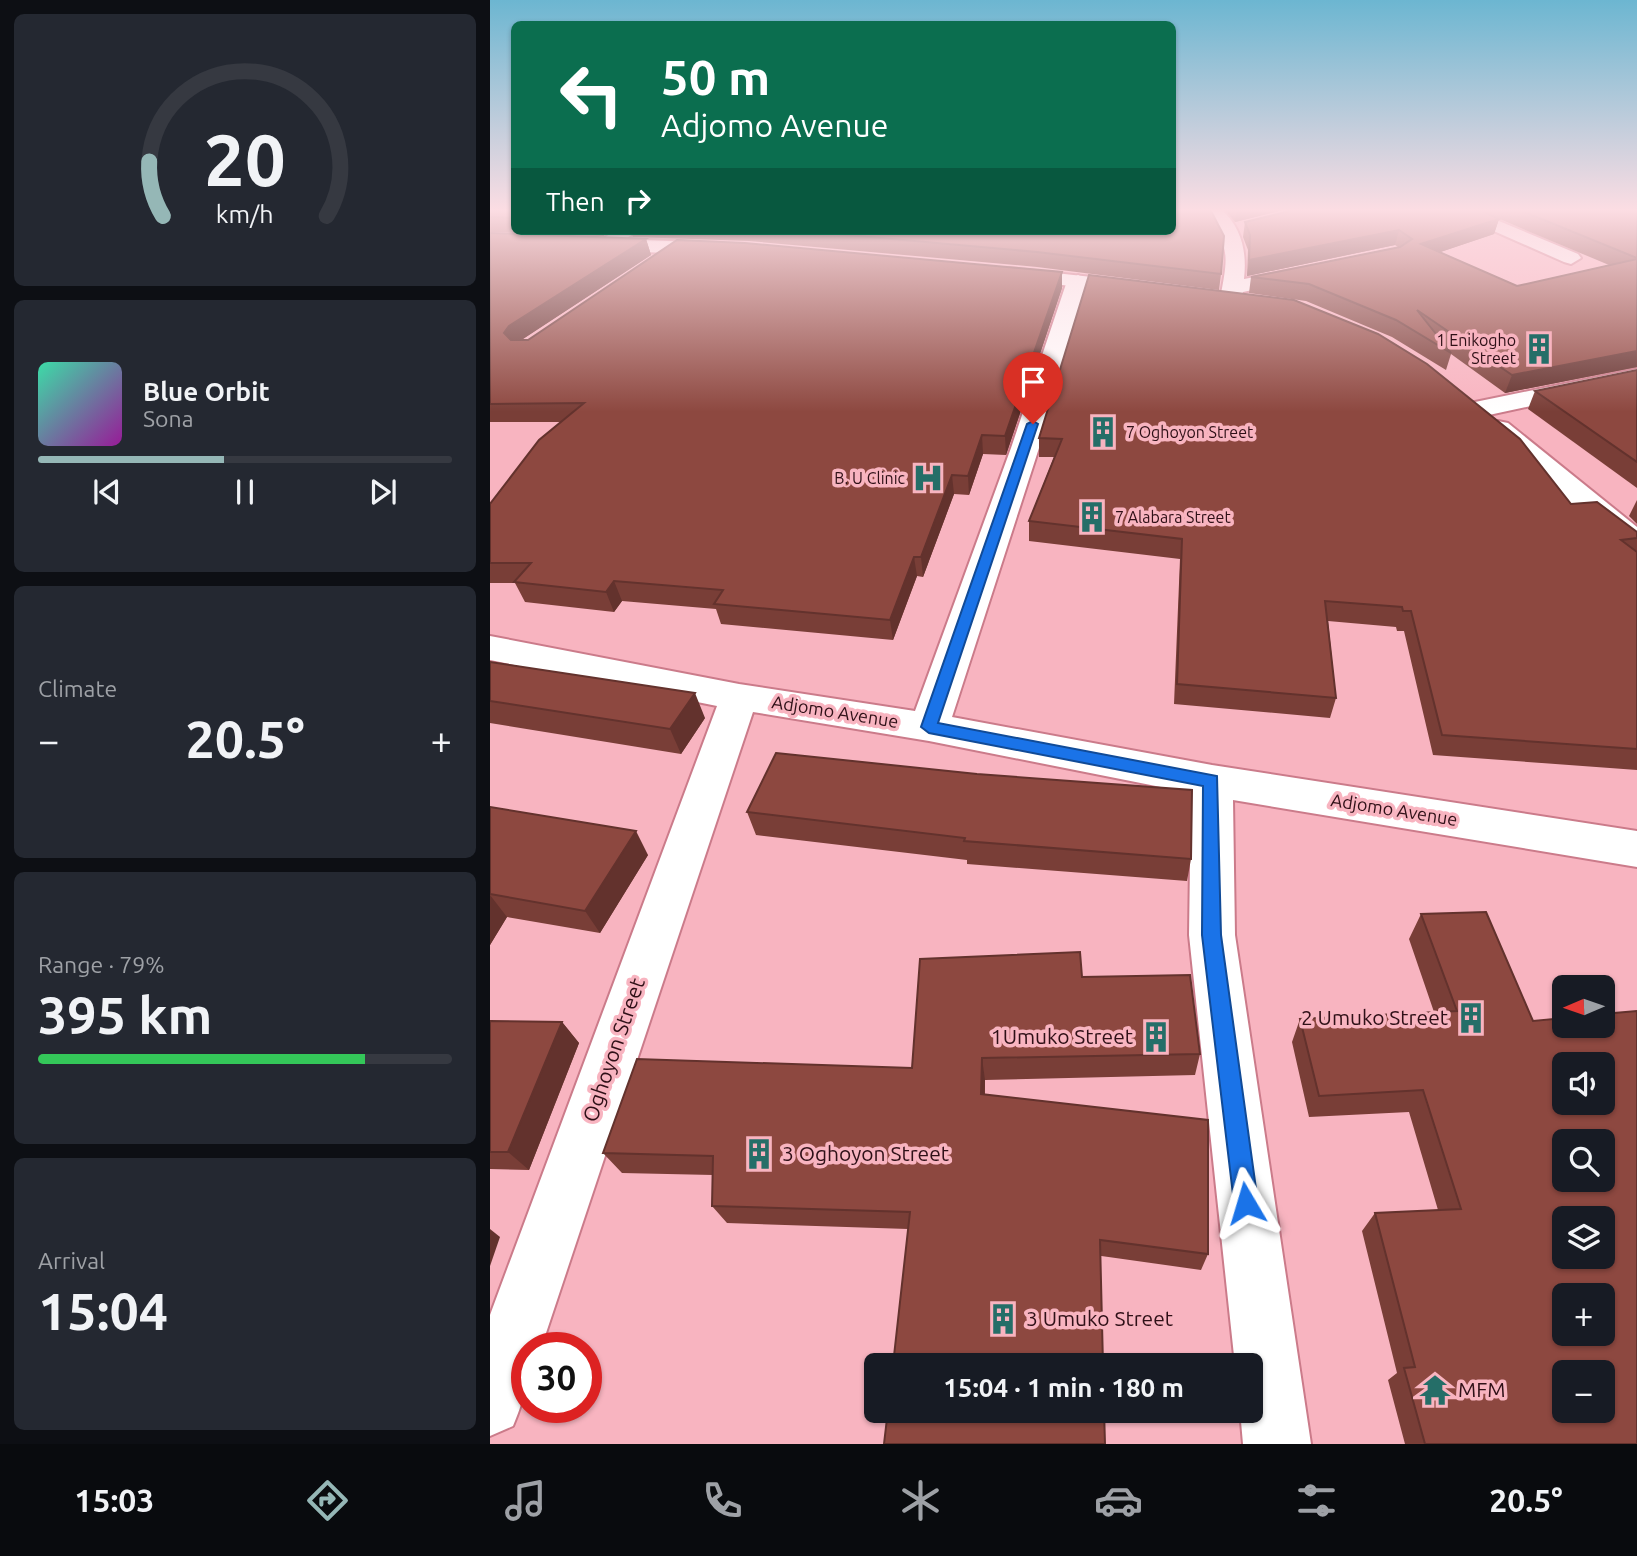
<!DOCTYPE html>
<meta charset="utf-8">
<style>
body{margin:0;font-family:Ubuntu,sans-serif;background:#242831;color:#f1f3f6;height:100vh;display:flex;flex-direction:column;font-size:26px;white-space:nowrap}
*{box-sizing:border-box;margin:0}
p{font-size:23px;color:#9ea1a6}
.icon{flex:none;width:38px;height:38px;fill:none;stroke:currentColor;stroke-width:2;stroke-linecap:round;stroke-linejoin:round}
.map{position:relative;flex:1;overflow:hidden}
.details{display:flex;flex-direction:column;gap:14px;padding:14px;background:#0d0f14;width:490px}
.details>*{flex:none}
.guide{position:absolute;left:21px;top:21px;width:665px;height:214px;border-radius:10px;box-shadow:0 2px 5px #0004;background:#0b6e4f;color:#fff;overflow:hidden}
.needle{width:46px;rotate:268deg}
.buttons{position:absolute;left:1062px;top:975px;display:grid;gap:14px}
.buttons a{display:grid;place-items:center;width:63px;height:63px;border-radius:10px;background:#171b24;box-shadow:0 2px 5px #0004;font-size:35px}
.speed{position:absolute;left:21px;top:1332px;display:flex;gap:14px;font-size:35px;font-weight:700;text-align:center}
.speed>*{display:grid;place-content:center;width:91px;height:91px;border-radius:50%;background:#171b24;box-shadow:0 2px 5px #0004;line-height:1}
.speed .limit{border:10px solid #d22;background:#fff;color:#111}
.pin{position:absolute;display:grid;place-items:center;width:60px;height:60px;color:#fff;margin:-72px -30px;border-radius:50% 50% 50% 0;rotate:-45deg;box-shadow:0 0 7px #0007}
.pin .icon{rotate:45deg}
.me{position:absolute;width:77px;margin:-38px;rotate:353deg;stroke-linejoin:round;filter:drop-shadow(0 0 5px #0008)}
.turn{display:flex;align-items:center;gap:24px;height:147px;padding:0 35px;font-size:32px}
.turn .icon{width:91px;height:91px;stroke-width:2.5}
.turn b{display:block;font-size:49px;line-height:60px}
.then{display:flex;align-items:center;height:66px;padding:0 35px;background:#0003;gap:14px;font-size:26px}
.big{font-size:52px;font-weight:700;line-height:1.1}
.details .widget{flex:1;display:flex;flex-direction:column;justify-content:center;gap:10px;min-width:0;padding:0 24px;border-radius:10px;background:#242831}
.details .dial{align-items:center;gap:0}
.dial svg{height:182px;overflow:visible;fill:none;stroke:#363941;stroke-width:7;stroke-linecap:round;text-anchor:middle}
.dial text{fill:#f1f3f6;stroke:none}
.song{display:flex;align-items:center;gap:21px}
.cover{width:84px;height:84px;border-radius:10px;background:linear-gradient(135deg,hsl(160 70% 55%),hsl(300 70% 35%))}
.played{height:7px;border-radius:4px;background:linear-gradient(90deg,#95b7b6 45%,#363941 45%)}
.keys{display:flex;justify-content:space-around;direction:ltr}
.heat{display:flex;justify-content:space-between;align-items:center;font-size:38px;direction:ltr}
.charge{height:10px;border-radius:5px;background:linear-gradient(90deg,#34c759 79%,#363941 0)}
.trip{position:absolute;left:374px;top:1353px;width:399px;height:70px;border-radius:10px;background:#171b24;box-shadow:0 2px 5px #0004;font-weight:700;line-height:70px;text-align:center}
.tabs{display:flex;height:112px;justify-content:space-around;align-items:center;background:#090b0e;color:#9ea1a6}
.tabs .icon{width:49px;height:49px}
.tabs .active{color:#95b7b6}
.tabs b{font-size:32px;color:#f1f3f6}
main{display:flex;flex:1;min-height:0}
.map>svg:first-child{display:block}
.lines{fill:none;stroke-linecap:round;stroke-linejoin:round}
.street-casing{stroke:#cb7b8a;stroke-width:4}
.secondary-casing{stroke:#cb7b8a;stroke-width:4}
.street{fill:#fff;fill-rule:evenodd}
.secondary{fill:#fff;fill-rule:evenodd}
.wall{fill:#793e37;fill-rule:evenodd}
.shaded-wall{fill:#63322d}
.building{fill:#8d4840;stroke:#63322d;stroke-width:2;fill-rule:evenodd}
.route{fill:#1a73e8;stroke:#114b97;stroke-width:2}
.labels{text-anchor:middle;stroke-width:7;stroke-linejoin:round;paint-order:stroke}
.far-poi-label{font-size:16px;fill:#2f1017;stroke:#f8b4c0;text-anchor:end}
.street-label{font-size:18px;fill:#2f1017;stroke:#f8b4c0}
.near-poi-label{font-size:21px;fill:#2f1017;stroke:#f8b4c0;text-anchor:start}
.near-street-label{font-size:21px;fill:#2f1017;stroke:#f8b4c0}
</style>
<main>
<section class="details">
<div class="widget dial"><svg viewBox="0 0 100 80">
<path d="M14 69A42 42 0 1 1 86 69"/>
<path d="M14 69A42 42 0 0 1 8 45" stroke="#95b7b6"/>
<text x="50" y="56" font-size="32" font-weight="700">20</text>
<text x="50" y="72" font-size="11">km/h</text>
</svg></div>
<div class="widget">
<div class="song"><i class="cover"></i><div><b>Blue Orbit</b><p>Sona</p></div></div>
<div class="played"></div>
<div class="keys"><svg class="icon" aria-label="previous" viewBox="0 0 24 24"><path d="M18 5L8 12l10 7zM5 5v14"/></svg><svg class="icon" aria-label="pause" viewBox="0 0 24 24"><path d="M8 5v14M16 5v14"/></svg><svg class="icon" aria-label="next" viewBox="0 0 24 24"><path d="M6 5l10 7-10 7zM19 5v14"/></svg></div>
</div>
<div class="widget"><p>Climate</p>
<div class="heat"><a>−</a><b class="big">20.5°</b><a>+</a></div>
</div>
<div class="widget"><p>Range · 79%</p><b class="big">395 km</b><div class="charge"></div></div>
<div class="widget"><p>Arrival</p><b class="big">15:04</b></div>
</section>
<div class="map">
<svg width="1147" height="1444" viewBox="0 0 1147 1444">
<rect width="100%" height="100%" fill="#f8b4c0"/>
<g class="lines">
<defs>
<g id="street">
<path d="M711,209h20c21,19 26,43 23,70l59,-11 10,6 -3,4 -67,14 -4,12h-16l-3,-5c9,-47 10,-52 -19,-90z"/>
<path d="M954,209h26l108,45 3,4 -10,6 -7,-2z"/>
<path d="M124,231h23l-24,17h-14l-3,-4z"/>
<path d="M588,275l11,6 -50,167 -87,269 260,48 425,66v36l-404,-67 2,135 76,509h-68l-3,-34h11v-45h-16l-46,-430 2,-142 -262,-52 -176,-29 -212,636h-14c0,32 -1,48 -14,78l-23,10v-121l227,-609 -227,-46v-24l249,48 176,27 96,-263 56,-167z"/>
<path d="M1147,369v14l-162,35 -9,-2 -4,-6 4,-6 9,-2z"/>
</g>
<g id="secondary">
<path d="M0,234l230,9 10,6 -10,6 -230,-9z"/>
<path d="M520,268l128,14 11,6 -11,6 -135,-16 -3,-4 3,-4z"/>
<path d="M1008,421l10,2 129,104v24l-11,-2 -138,-114 -3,-6 3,-6z"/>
</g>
</defs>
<use href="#street" class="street-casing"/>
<use href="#secondary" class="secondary-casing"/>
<use href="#street" class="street"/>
<use href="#secondary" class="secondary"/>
</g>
<g class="wall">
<path d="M0,209h24v22h96l-7,5 -113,-4z"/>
<path d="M734,209h63l-52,13z"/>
<path d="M808,209h339v158l-132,26 -54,-39 -5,16 -54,-33 -86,-36 -57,-8 2,-16 147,-30 -3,-2 -148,31 1,-26 -5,-13 2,-15zM996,213l37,16 86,36 -92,21 -77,-34 54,-18 5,-15z"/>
<path d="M141,231h541l49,43 -2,16 -182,-23 -288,-26 -116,-4z"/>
<path d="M0,233l156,6 5,16 -130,85 541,-68v16l-56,167 -23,-1 -14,41 -15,-1 -31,83 -6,-1 -24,64 -172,-16 -5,-15 -94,-8 -8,11 -89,-10 -10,-19h-25v-79l72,-82h-72z"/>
<path d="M599,275l482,229 66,28v238l-204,-15 -29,-124h-7l-1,-4 -68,-6 8,77 -6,20 -156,-14 6,-145 -151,-18v-20l25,-64h-15v-19z"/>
<path d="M1147,370v118l-109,-79 7,-18z"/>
<path d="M1147,500v24l-8,-8z"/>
<path d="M0,662l215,56 -24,36 -191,-31z"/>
<path d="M0,807l158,48 -48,78 -93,-16 -17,28z"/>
<path d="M257,812l444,47 -4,22 -220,-17v-4l-211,-25z"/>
<path d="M931,914l216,530h-232l-17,-64 9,-7 -35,-142 13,-18 63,-3 -29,-98 -100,5 -17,-75 8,-23 134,-7 -25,-73z"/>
<path d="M592,977l118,77 -5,21 -210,5v14l223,160 -7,16 -293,-41 -181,-6 -15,-17 1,-31 -91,-2 -19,-20 309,-85z"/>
<path d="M0,1021l72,1 17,21 -50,127 -39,-1z"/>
</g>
<g class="shaded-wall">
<path d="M747,209h50l-52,13z"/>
<path d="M1009,219l-5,15 -77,26 4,-16z"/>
<path d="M909,230l-4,15 -148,31 2,-16z"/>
<path d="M111,231h9l-7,5z"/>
<path d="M156,239l5,16 -134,88 -6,7 -7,-17 5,-7z"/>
<path d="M572,272v16l-56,167 -1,-19z"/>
<path d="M1147,351v16l-132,26 7,-18z"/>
<path d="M492,435l1,19 -14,41 -1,-19z"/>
<path d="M462,475l2,19 -31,83 -2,-20z"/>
<path d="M424,557l3,19 -24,64 -3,-20z"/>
<path d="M124,581l8,20 -8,11 -8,-20z"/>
<path d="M205,693l10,25 -24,36 -11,-25z"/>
<path d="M146,831l12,24 -48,78 -15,-22z"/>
<path d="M0,895l17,22 -17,28z"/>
<path d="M72,1022l17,21 -50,127 -21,-18z"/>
<path d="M492,1058l3,22 -1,34 -3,-20z"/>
<path d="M0,1229l10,8 -10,29z"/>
</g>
<g class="building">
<path d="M0,209h24v9l-24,-1z"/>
<path d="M682,209h38l14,27 -3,38 -184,-22 -235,-21h370z"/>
<path d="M808,209h180l21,10 -78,25 96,42 120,-27v92l-125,24 -95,-65 34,43 -55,-33 -87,-36 -58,-7 149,-30 12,-8 -13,-9 -150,30 1,-25 -5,-13z"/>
<path d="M1027,209h120v49z"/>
<path d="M0,233l156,6 -137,87 -5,7 7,7h17l149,-100 68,3 317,29 -57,164 -23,-1 -14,41 -16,-1 -31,82h-7l-24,63 -176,-16 9,-14 -109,-9 -8,11 -92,-10 17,-19h-41v-59l49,-64 45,-37 -94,1z"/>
<path d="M599,275l205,25 84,34 49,30 93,75 51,65 26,-2 40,30v6l-16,2 16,12v197l-195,-14 -31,-124h-8l-1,-4 -77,-6 11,97 -159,-14 5,-145 -153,-18 33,-82 -23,-1z"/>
<path d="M1147,370v92l-102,-71z"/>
<path d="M0,662l205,31 -25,36 -180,-28z"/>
<path d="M286,753l201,21 215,16 -1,69 -227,-18 1,-3 -218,-26z"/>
<path d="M0,807l146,24 -51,80 -95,-17z"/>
<path d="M996,912l47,109 31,-3v8h39v-12l34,-3v433h-212l-21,-76 11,-1 -40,-154 86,-4 -38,-119 -104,6 -19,-77 157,-8 -36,-97zM1074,1064h39v38h-39zM1074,1141h39v39h-39zM1074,1218h39v38h-39zM1074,1295h39v39h-39zM1074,1372h39v38h-39z"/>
<path d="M590,952l2,25 108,-2 10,79 -218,4 -1,36 227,26v134l-108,-14 3,125h-210l17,-153 -198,-6 1,-50 -110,-3 34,-94 275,9 8,-109z"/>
<path d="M0,1021l72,1 -54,130h-18z"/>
<path d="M398,1410h216l1,34h-221z"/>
</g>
<linearGradient id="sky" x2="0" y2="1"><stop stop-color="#6cb6d1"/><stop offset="0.51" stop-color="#fcdde3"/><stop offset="1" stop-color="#fcdde3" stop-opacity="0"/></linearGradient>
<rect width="1147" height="412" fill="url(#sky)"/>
<path class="route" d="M543,421l5,3 -100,299 279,53 4,159 37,268 -4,8 -8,4 -9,-4 -3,-8 -32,-268 1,-149 -274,-53 -8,-6 106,-303z"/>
<defs>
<symbol id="building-bare" viewBox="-9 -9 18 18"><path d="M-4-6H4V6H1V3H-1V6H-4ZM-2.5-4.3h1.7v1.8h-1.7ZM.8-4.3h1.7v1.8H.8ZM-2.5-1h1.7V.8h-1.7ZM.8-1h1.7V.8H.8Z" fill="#256e68" stroke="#f8b4c0" stroke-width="2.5" paint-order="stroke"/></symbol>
<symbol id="hospital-bare" viewBox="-9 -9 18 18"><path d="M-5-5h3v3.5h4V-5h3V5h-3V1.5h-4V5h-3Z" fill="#256e68" stroke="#f8b4c0" stroke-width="2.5" paint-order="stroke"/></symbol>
<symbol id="temple-bare" viewBox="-9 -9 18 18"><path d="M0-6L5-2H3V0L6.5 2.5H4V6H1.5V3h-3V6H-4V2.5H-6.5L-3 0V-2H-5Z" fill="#256e68" stroke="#f8b4c0" stroke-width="2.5" paint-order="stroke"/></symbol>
</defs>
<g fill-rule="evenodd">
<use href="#building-bare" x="1027" y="327" width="44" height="44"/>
<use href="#building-bare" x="591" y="410" width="44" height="44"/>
<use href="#hospital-bare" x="416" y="456" width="44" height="44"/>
<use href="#building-bare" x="580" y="495" width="44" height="44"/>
<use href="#building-bare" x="959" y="996" width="44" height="44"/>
<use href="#building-bare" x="644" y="1015" width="44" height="44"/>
<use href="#building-bare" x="247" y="1132" width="44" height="44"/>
<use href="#building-bare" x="491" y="1297" width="44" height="44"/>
<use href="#temple-bare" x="923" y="1368" width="44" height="44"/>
</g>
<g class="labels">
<g class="far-poi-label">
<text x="1026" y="346">1 Enikogho<tspan x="1026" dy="18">Street</tspan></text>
<text x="636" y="438" text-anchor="start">7 Oghoyon Street</text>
<text x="415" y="484">B. U Clinic</text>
<text x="625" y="523" text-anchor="start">7 Alabara Street</text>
</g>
<g class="street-label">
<text transform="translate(345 712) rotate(9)" y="6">Adjomo Avenue</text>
<text transform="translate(904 810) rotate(9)" y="6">Adjomo Avenue</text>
</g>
<g class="near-poi-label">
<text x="958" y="1025" text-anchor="end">2 Umuko Street</text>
<text x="643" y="1044" text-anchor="end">1Umuko Street</text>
<text x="292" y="1161">3 Oghoyon Street</text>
<text x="536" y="1326">3 Umuko Street</text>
<text x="968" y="1397">MFM</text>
</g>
<g class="near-street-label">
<text transform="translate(124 1050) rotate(-71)" y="7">Oghoyon Street</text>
</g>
</g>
</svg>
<div class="buttons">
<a><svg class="needle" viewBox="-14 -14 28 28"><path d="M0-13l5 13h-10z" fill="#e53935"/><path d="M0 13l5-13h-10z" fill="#9ea1a6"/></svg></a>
<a><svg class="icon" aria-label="sound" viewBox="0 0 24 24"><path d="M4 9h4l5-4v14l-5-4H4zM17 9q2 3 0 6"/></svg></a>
<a><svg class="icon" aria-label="search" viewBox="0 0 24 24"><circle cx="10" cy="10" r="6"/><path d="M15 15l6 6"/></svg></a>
<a><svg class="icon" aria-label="layers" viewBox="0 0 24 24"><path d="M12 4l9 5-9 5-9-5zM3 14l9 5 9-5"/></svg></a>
<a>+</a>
<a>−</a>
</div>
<div class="speed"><div class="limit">30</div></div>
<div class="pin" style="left:543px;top:424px;background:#d93025"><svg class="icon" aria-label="arrive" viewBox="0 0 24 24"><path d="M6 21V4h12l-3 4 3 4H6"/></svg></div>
<svg class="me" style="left:756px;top:1203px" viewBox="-20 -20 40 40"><path d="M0-17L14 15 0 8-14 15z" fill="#1a73e8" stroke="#fff" stroke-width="4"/></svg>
<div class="trip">15:04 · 1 min · 180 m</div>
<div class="guide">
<div class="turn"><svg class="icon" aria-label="left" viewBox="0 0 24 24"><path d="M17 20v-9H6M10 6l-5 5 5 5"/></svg><div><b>50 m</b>Adjomo Avenue</div></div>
<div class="then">Then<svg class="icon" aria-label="right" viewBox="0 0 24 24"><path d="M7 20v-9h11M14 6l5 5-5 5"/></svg></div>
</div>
</div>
</main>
<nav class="tabs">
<b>15:03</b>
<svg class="icon active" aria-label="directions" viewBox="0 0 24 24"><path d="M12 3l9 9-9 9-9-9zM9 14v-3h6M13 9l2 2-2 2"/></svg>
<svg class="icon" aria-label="music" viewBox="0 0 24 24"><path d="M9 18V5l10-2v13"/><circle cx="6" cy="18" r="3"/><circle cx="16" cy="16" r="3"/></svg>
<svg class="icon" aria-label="phone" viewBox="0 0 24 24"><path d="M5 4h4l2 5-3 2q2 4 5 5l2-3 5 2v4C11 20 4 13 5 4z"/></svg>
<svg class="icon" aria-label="climate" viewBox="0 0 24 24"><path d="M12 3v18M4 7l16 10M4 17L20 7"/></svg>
<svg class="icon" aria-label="car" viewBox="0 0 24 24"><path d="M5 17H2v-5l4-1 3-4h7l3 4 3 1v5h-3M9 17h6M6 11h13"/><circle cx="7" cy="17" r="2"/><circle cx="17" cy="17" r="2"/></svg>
<svg class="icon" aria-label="filters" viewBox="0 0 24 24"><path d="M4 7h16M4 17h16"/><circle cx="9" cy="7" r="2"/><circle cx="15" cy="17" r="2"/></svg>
<b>20.5°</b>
</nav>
